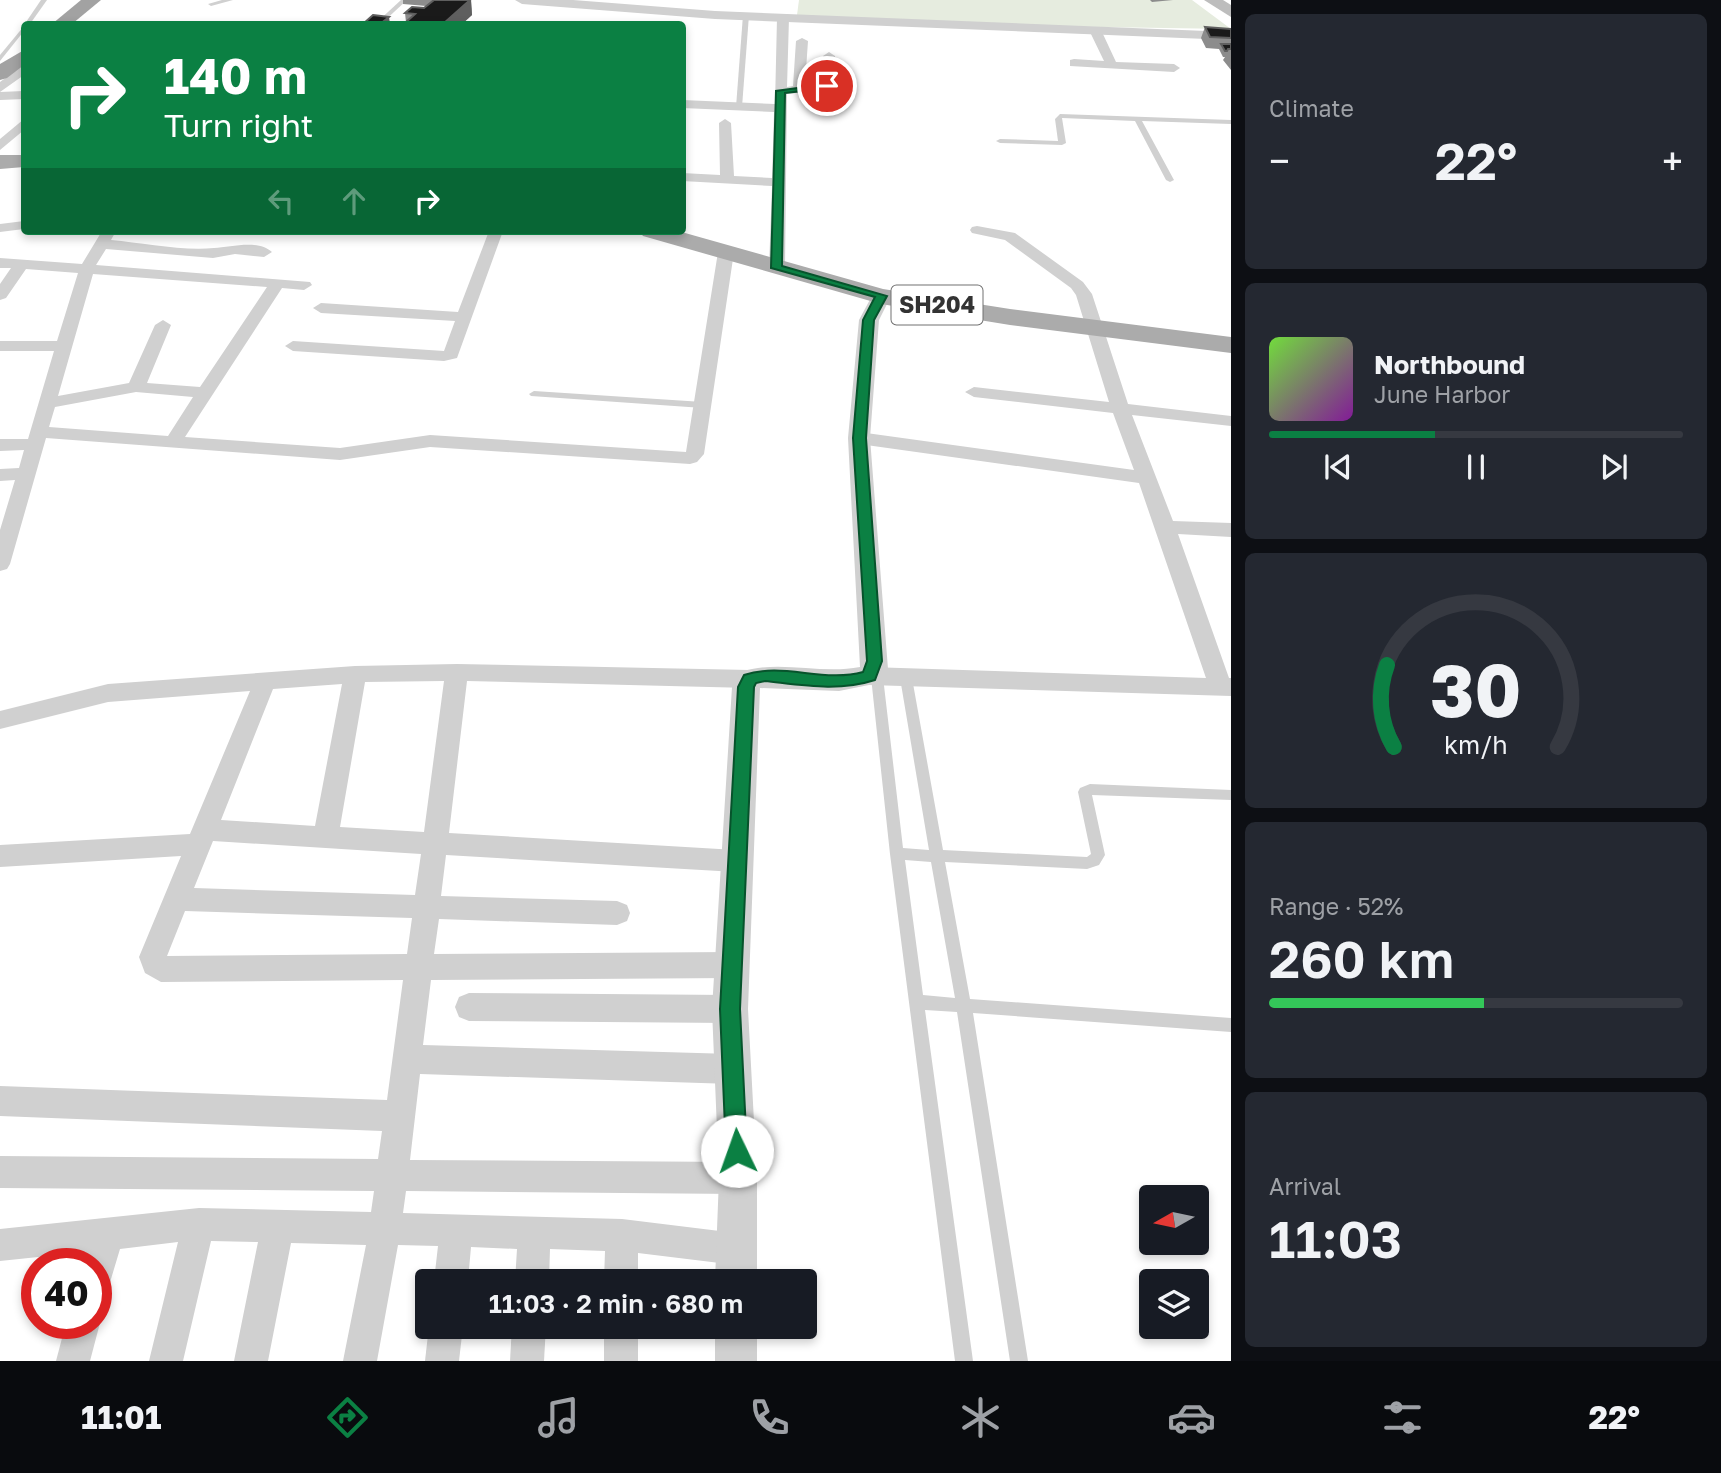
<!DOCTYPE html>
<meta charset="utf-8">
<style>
body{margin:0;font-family:"Golos Text",sans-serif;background:#242831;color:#f1f3f6;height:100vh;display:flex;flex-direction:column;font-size:26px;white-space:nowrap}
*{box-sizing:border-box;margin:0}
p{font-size:23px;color:#9ea1a6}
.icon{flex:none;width:38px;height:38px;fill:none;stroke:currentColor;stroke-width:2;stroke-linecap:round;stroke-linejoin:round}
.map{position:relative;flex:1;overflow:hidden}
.side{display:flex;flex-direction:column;gap:14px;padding:14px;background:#0d0f14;width:490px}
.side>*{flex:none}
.guide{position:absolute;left:21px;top:21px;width:665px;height:214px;border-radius:7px;box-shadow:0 4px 10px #0003;background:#0b8043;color:#fff;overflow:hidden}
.needle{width:46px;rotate:261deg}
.fabs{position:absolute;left:1139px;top:1185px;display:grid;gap:14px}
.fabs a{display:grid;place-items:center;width:70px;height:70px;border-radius:7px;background:#171b24;box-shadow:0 4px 10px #0003;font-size:35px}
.speed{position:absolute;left:21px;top:1248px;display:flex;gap:14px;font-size:35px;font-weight:700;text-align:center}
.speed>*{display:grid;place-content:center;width:91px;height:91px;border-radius:50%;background:#171b24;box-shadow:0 4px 10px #0003;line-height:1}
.speed .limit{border:10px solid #d22;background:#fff;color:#111}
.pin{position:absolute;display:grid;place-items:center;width:60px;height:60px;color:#fff;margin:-30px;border:4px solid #fff;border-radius:50%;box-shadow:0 2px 7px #0007}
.me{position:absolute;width:77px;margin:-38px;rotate:357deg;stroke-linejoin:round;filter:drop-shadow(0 0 5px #0008)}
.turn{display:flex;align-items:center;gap:24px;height:147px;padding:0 28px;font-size:32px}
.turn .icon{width:91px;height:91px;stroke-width:2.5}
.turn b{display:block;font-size:49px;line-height:60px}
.lanes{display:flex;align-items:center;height:66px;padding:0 28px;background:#0003;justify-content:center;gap:35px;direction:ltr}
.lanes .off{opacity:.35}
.big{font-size:52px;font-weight:600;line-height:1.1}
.side .widget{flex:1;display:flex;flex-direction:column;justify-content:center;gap:10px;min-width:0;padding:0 24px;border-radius:10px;background:#242831}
.side .dial{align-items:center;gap:0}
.dial svg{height:182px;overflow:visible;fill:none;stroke:#363941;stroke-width:7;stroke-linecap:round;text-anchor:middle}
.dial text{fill:#f1f3f6;stroke:none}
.song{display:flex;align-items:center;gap:21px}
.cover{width:84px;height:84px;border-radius:10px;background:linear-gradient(135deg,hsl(100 70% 55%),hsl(290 70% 35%))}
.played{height:7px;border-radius:4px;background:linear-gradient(90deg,#0b8043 40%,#363941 40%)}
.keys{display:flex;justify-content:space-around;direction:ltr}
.heat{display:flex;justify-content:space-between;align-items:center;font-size:38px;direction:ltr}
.charge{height:10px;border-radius:5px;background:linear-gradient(90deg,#34c759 52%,#363941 0)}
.trip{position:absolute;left:415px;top:1269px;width:402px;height:70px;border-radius:7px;background:#171b24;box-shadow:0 4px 10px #0003;font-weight:600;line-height:70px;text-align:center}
.menu{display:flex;height:112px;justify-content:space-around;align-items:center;background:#090b0e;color:#9ea1a6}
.menu .icon{width:49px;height:49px}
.menu .current{color:#0b8043}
.menu b{font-size:32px;color:#f1f3f6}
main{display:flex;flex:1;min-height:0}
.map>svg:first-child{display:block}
.green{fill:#e6ecdf}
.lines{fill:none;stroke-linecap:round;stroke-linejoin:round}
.service{fill:#d0d0d0;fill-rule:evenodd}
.minor{fill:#d0d0d0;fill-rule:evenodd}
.tertiary{fill:#d0d0d0;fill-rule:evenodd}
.secondary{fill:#bdbdbd;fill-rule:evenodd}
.primary{fill:#ababab;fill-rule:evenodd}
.trunk{fill:#a2a2a2;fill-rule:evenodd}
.wall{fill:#8c8c8c}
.shaded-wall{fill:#5f5f5f}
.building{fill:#1a1a1a;stroke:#5f5f5f;stroke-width:2}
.route{fill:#0b8043;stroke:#07532c;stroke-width:2}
.labels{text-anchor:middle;stroke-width:7;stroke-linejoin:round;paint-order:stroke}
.shield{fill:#fff;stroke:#707070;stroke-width:2}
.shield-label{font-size:23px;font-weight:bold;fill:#333}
</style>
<main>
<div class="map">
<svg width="1231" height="1361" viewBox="0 0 1231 1361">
<rect width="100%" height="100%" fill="#fff"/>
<path class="green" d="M799,0h393l39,29 -265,-4 -169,-10z"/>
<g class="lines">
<g class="service">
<path d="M41,0h6l-17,24 -6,1z"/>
<path d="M222,0h11l-22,6 -3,-2z"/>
<path d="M401,0h6l-26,24h-6z"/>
<path d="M746,13l3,2 -7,92 -3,2 -3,-2 7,-92z"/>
<path d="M24,26v5l-24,30v-6z"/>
<path d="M1060,114l171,6v4l-89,-3 32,59 -4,2 -4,-2 -31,-59 -73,-3 4,25 -4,2 -62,-2 -4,-2 4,-2 58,2 -3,-22z"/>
<path d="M534,391l169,11 5,3 -5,3 -172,-12 -2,-2z"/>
<path d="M877,672l6,5 20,171 26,2 -29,-172 6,-5 6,5 31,172 144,7 4,-3 -13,-62 2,-4 10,-4 141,6v10l-139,-5 13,60 -6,10 -12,4 -142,-7 25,137 261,19v14l-258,-19 55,348h-18l-53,-349 -32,-2 48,351h-18l-65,-507 -19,-177zM905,860l26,2 24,136 -32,-3z"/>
</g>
<g class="minor">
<path d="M783,15l6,3 -2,69 6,-1 3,-45 6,-3 6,3 -3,43 21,-2 -3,-26 6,-4 6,4 3,29 -6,4 -45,5 -2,174 -8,5 -8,-5 3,-82 -90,-5v-8l38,2 -1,-52 6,-4 6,4 3,53 38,2 2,-66 -92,-4v-8l93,4 2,-86z"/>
<path d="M1096,29l6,3 14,30 58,2 6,4 -6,4 -104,-6v-6l4,-1 30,2 -14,-29z"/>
<path d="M24,55v20l-24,17v-10l16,-12 -1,-12z"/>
<path d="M24,91v8l-24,1v-8z"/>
<path d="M24,119v11l-24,20v-11z"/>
<path d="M24,221v8l-24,3v-8z"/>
<path d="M977,226l38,7 68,49 9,12 36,110 103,12v10l-99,-11 41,106 58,2v14l-53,-3 51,144h2v18l-362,-11 -8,-3 -3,-6 3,-6 8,-3 337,11 -67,-195 -280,-39 -9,-6 9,-6 275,38 -21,-57 -139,-16 -9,-5 9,-5 135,15 -33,-107 -5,-7 -66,-48 -33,-7 -2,-3 2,-3z"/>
<path d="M102,231h14l-5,9c32,3 71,11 103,8 17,-1 44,-9 58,4l-8,5 -29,-3 -22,4 -107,-9 -10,16 214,17 2,3 -8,5 -22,-2 -97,149 155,11 90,-13 256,17 32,-200 3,-3h10l3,3 -30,202 -7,8 -7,2 -260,-17 -90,13 -294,-22 -36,126 -3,5 -7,2v-41l15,-50 -15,1v-12l19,-1 5,-18 -24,1v-12h28l26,-88h-54v-10h57l21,-68 -52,-4 -20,29 -6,2v-16l11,-16h-11v-10l82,6zM93,274l174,13 -67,100 -53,-4 24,-58 -8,-5 -8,5 -26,58 -71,13zM136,392l57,5 -25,39 -119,-9 6,-20z"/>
<path d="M489,231h14l-46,127 -13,3 -151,-10 -8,-5 8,-5 151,10 11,-30 -134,-8 -8,-5 8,-5 137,9z"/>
<path d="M457,664l293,6 8,3 3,6 -3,6 -8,3 -283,-7 -18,152 287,17 9,3 4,8 -4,8 -9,3 -290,-17 -5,41 176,5 10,4 3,8 -3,8 -10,4 -178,-6 -5,35 298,-2 10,4 4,9 -4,9 -10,4 -301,2 -8,65 309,9 10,5 5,10 -5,10 -10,5 -312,-10 -10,86 328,2 11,5 5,11 -5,11 -11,5 -332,-3 -3,22 219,6 114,14 12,4 4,12 -4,12 -12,4 -98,-12v28h-34l1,-30 -55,-2 -1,32h-34l2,-32 -46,-2 -3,34h-34l4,-35 -40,-1 -21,116h-34l23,-116 -75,-2 -23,118h-34l24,-119 -47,-1 -28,120h-34l29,-119 -58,7 -12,40 -12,5v-30h-13l3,-12 -86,9v-32l199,-21 172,4 3,-21 -374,-3v-32l378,3 4,-28 -382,-15v-30l387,14 16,-120 -242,2 -16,-9 -6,-16 42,-101 -181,11v-22l190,-11 60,-143 -142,11 -108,27v-18l108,-27 247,-18zM444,681l-20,151 -84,-5 25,-145zM342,684l-27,142 -94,-6 52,-131zM213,841l208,13 -6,41 -221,-7zM185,911l227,7 -5,36 -240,2z"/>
<path d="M469,993l261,2 10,4 4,10 -4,10 -10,4 -261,-2 -10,-4 -4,-10 4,-10z"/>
<path d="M96,1314l4,9 -10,38h-34l10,-38h30z"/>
<path d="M429,1326h34l-4,35h-34z"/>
<path d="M512,1326h34l-2,35h-34z"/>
<rect x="604" y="1326" width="34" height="35"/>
</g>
<g class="tertiary">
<path d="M515,0h58l142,11 516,21v8l-516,-21 -193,-15z"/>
<path d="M881,290l10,6 -12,24 -9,118 18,231 -9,14 -40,8 -79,-3 -12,321 9,169v103h-42l4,-103 -7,-169 20,-322 8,-15c40,-13 80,3 120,-5l-12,-229 11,-118 15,-28z"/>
<rect x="715" y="1326" width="42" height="35"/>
</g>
<path class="secondary" d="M1204,0h19l8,5v12z"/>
<g class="primary">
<path d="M0,155h24v12l-24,2z"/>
<path d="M639,231h39l205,58 127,20 221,28v16l-221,-28 -129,-21 -238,-68z"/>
</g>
<g class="trunk">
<path d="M81,0h20l-29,24h-20z"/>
<path d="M24,50v15l-17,13 -7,2v-16z"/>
</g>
</g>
<g class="wall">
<path d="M403,0h68l1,15 -10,9h-57l1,-2 -1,-9 19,-5 2,-2 -23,-2z"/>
<path d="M1150,0h23l-21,2z"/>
<path d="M1205,27l26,2v41l-8,-10 2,-3h-2l-4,-8 -13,-1 -5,-10z"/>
</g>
<g class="shaded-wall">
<path d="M470,0h1l1,15 -10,9h-19z"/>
<path d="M389,17l1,7h-10z"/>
</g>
<g class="building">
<path d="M434,0h36l-27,24h-28l-10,-1 10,-9 -10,-1 7,-6 12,1z"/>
<path d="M373,15l16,2 -9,7h-17z"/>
<path d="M1205,27l26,2v9l-21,-1z"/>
<path d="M1221,44h10v5h-3l-1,2h-2z"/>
</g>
<path class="route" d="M827,84l3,4 -45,5 -3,173 105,30 -13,24 -8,118 16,223 -7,19c-37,12 -73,5 -110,1l-9,2 -2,4 -14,322 7,142 -3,8 -7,3 -8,-3 -3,-8 -6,-142 18,-322 6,-12c39,-13 79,8 119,-3l4,-11 -14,-223 10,-118 12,-23 -104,-29 5,-177z"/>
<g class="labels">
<rect class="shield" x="891.5" y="285.5" width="91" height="39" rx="5"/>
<g class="shield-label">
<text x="937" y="313">SH204</text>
</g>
</g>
</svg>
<div class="fabs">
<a><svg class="needle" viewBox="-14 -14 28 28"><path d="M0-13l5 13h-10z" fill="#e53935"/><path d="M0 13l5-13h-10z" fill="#9ea1a6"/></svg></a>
<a><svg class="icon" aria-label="layers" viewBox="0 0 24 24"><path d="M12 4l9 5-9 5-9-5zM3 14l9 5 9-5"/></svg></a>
</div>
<div class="speed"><div class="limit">40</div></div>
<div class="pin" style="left:827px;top:86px;background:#d93025"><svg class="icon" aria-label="arrive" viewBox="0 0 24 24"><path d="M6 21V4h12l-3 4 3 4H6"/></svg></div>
<svg class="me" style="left:737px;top:1151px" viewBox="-20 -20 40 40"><circle r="19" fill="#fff"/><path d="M0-13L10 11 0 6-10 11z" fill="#0b8043"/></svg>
<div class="trip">11:03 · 2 min · 680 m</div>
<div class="guide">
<div class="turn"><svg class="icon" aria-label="right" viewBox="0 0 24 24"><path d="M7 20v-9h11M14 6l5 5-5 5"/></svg><div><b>140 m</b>Turn right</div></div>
<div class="lanes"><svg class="icon off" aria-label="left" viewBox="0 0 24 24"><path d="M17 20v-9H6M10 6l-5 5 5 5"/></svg><svg class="icon off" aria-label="ahead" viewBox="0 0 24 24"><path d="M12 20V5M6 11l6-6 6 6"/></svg><svg class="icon" aria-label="right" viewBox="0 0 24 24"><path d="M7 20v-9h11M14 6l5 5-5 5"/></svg></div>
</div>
</div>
<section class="side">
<div class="widget"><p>Climate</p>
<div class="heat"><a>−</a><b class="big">22°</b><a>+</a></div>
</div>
<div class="widget">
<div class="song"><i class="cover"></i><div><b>Northbound</b><p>June Harbor</p></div></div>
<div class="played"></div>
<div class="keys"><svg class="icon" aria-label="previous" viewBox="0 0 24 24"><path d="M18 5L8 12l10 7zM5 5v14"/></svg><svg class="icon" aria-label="pause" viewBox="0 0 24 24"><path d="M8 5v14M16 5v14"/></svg><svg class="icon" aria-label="next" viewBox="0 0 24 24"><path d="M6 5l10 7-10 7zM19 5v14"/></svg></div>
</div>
<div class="widget dial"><svg viewBox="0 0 100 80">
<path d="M14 69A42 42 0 1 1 86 69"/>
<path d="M14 69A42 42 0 0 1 11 33" stroke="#0b8043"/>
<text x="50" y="56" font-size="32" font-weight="700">30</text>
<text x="50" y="72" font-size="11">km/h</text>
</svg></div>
<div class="widget"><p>Range · 52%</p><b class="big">260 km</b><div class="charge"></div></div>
<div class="widget"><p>Arrival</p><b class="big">11:03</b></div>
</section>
</main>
<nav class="menu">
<b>11:01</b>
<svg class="icon current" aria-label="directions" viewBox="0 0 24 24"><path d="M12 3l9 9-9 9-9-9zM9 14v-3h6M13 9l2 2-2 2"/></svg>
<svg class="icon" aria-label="music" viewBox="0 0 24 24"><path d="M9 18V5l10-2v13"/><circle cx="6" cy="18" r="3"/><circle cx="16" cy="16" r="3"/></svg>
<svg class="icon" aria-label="phone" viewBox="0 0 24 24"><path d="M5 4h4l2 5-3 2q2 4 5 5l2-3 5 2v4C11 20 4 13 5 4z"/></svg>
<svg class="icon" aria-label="climate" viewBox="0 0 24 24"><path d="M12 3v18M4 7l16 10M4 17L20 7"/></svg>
<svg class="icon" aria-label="car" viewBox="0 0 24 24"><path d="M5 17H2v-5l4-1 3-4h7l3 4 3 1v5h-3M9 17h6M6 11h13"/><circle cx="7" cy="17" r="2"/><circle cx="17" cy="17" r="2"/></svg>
<svg class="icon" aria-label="filters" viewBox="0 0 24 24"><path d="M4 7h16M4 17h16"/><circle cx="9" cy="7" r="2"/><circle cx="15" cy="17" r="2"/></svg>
<b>22°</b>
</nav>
